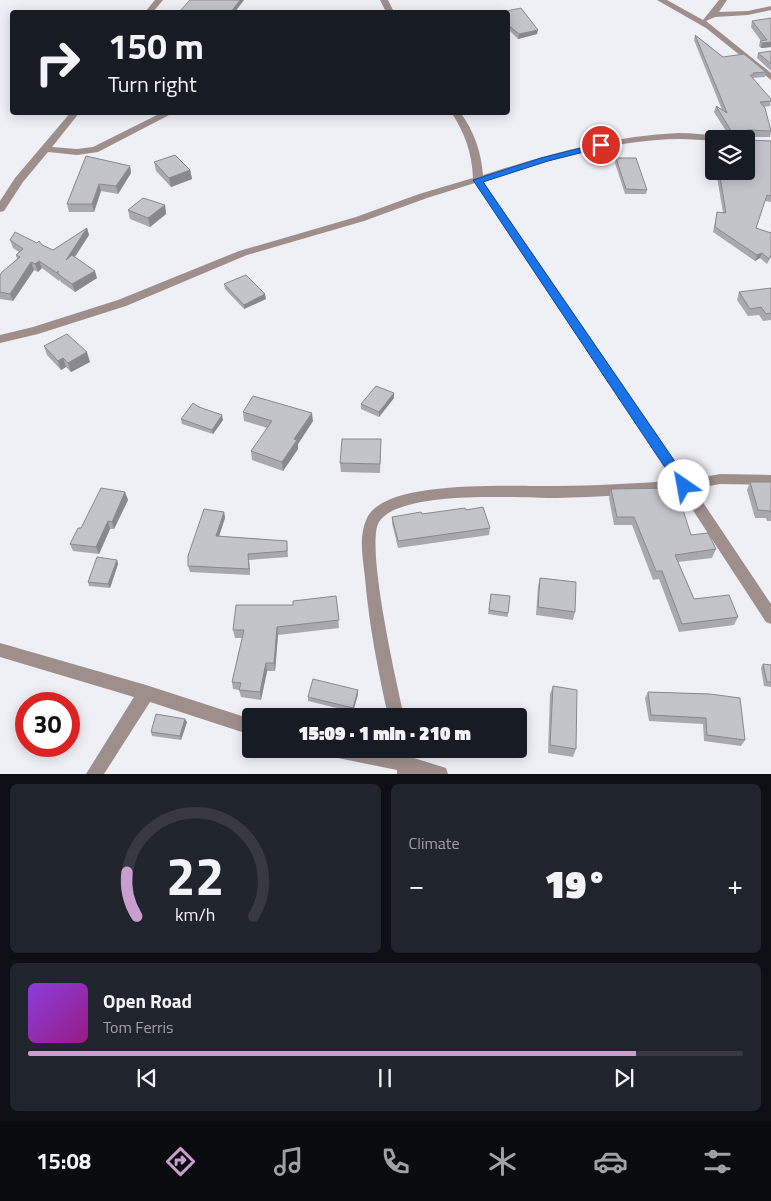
<!DOCTYPE html>
<meta charset="utf-8">
<style>
body{margin:0;font-family:"Titillium Web",sans-serif;background:#20242c;color:#f1f3f6;height:100vh;display:flex;flex-direction:column;font-size:19px;white-space:nowrap}
*{box-sizing:border-box;margin:0}
p{font-size:16px;color:#9ea1a6}
.icon{flex:none;width:28px;height:28px;fill:none;stroke:currentColor;stroke-width:2;stroke-linecap:round;stroke-linejoin:round}
.map{position:relative;height:774px;overflow:hidden}
.drawer{display:flex;flex-direction:column;gap:10px;padding:10px;background:#0d0f14;flex:1}
.drawer>*{flex:none}
.hud{position:absolute;left:10px;top:10px;width:500px;height:105px;border-radius:5px;box-shadow:0 2px 12px #0003;background:#171b24;color:#f1f3f6;overflow:hidden}
.controls{position:absolute;left:705px;top:130px;display:grid;gap:10px}
.controls a{display:grid;place-items:center;width:50px;height:50px;border-radius:5px;background:#171b24;box-shadow:0 2px 12px #0003;font-size:25px}
.speed{position:absolute;left:15px;top:692px;display:flex;gap:10px;font-size:25px;font-weight:700;text-align:center}
.speed>*{display:grid;place-content:center;width:65px;height:65px;border-radius:50%;background:#171b24;box-shadow:0 2px 12px #0003;line-height:1}
.speed .limit{border:8px solid #d22;background:#fff;color:#111}
.pin{position:absolute;display:grid;place-items:center;width:42px;height:42px;color:#fff;margin:-21px;border:2px solid #fff;border-radius:50%;box-shadow:0 1px 5px #0007}
.me{position:absolute;width:55px;margin:-28px;rotate:327deg;stroke-linejoin:round;filter:drop-shadow(0 0 4px #0008)}
.turn{display:flex;align-items:center;gap:18px;height:105px;padding:0 15px;font-size:22px}
.turn .icon{width:65px;height:65px;stroke-width:2.5}
.turn b{display:block;font-size:35px;line-height:42px}
.big{font-size:38px;font-weight:800;line-height:1.1}
.drawer .tile{flex:1;display:flex;flex-direction:column;justify-content:center;gap:8px;min-width:0;padding:0 18px;border-radius:8px;background:#20242c}
.drawer .dial{align-items:center;gap:0}
.dial svg{height:130px;overflow:visible;fill:none;stroke:#363941;stroke-width:7;stroke-linecap:round;text-anchor:middle}
.dial text{fill:#f1f3f6;stroke:none}
.song{display:flex;align-items:center;gap:15px}
.cover{width:60px;height:60px;border-radius:8px;background:linear-gradient(135deg,hsl(270 70% 55%),hsl(310 70% 35%))}
.played{height:5px;border-radius:2px;background:linear-gradient(90deg,#c99ece 85%,#363941 85%)}
.keys{display:flex;justify-content:space-around;direction:ltr}
.heat{display:flex;justify-content:space-between;align-items:center;font-size:28px;direction:ltr}
.drawer .tiles{flex:1;display:grid;gap:10px;grid-template-columns:1fr 1fr}
.tile:last-child{grid-column:span 2}
.trip{position:absolute;left:242px;top:708px;width:285px;height:50px;border-radius:5px;background:#171b24;box-shadow:0 2px 12px #0003;font-weight:800;line-height:50px;text-align:center}
.tabs{display:flex;height:80px;justify-content:space-around;align-items:center;background:#090b0e;color:#9ea1a6}
.tabs .icon{width:35px;height:35px}
.tabs .current{color:#c99ece}
.tabs b{font-size:22px;color:#f1f3f6}
.map>svg:first-child{display:block}
.lines{fill:none;stroke-linecap:round;stroke-linejoin:round}
.street{fill:#9e8f8d;fill-rule:evenodd}
.wall{fill:#a8a8ae}
.shaded-wall{fill:#88888d}
.building{fill:#c3c3ca;stroke:#88888d}
.route{fill:#1a73e8;stroke:#114b97}
</style>
<div class="map">
<svg width="771" height="774" viewBox="0 0 771 774">
<rect width="100%" height="100%" fill="#efeff6"/>
<g class="lines">
<g class="street">
<path d="M155,0h8l-10,12h-8z"/>
<path d="M380,0h8l6,12h-8z"/>
<path d="M657,0h10l36,20 16,-20h8l-8,12 29,-1 23,-5v4l-23,5 -33,2 -9,4 65,52v7l-65,-52z"/>
<path d="M71,112h9l-28,35 25,2 16,-2 70,-35h12l-77,40 -21,3 -29,-3 -25,30 -19,29 -4,1v-11l15,-23z"/>
<path d="M451,112h9c14,19 21,39 23,63 63,-20 128,-39 195,-42 15,0 31,2 46,3l5,3h-15v2c-12,-1 -23,-2 -35,-2 -67,1 -132,22 -196,42l205,299 32,-6 51,1v10l-51,-1 -26,5 77,115v20l-5,-2 -85,-130c-42,2 -84,5 -125,6 -37,0 -156,-9 -177,24 -14,23 18,162 25,194h-16c-10,-46 -19,-91 -23,-138 -2,-20 -7,-41 2,-60 18,-40 151,-31 189,-32 39,0 78,-3 118,-5l-199,-298 -48,15 -63,23 -117,34 -121,51 -88,28 -38,9v-8l33,-8 85,-27 121,-49 117,-34 63,-23 54,-16c-1,-25 -8,-45 -22,-66z"/>
<path d="M0,643l146,42 105,34v16l-101,-33 -46,72h-18l48,-77 -134,-40z"/>
<path d="M325,749h48l23,4 -1,-4h16l3,9 32,10 2,6h-51v-4l-64,-13 -6,-2z"/>
</g>
</g>
<g class="wall">
<path d="M508,12l29,22 -19,5 -10,-10z"/>
<path d="M771,18v29l-10,1 -2,-2 1,-5h1l-10,-14 1,-6z"/>
<path d="M695,35l28,22 43,15 -1,5 -12,1v1l18,20 -1,7 -6,1 7,22v4l-1,4h-24l2,3 23,1v61l-6,-1 -9,27 15,5v24l-4,7 -7,-6 -5,3 -42,-29 4,-20 6,1 -7,-42h30v-32h-15l-17,-27 2,-6 6,4 -28,-70z"/>
<path d="M771,51v20l-14,-13 1,-5z"/>
<path d="M714,143v13l-2,-8z"/>
<path d="M86,156l44,10 1,7 -13,21 -17,-3 -7,21h-25l-2,-8z"/>
<path d="M616,158l31,32 -1,4h-21l-10,-31z"/>
<path d="M154,162l36,8 2,9 -21,8 -15,-16z"/>
<path d="M165,205l1,9 -16,13 -20,-8 -2,-9z"/>
<path d="M87,228l2,7 -14,22 22,21 -22,14 -14,-10 -1,-2 -1,1 -17,-13 -4,4 -4,-2 -21,31 -13,-2v-24l17,-16 -1,-4 3,-3 -6,-4 -3,-8 32,5 11,5z"/>
<path d="M224,284l42,15 -22,10 -19,-20z"/>
<path d="M771,288v32l-8,1 -4,-6 -11,1 -11,-16 2,-8z"/>
<path d="M44,346l46,16 -19,10 -5,-5 -5,3 -14,-15z"/>
<path d="M394,398l-15,19 -18,-8v-5z"/>
<path d="M199,407l24,13 -10,14 -31,-10 -1,-5z"/>
<path d="M243,412l70,9 -15,23v5l-15,22 -31,-11 -1,-9 17,-23 -24,-7z"/>
<path d="M381,439l-1,34 -39,-1 -1,-9z"/>
<path d="M750,482h21v39h-4l-1,-3h-11l-8,-28z"/>
<path d="M611,489l105,60 -4,9 -34,4 16,37 44,18 -4,8 -55,7 -20,-53 -6,1 -21,-55h-18l-5,-27z"/>
<path d="M125,492l3,8 -14,29h-4l-11,25 -26,-3 -3,-7 11,-16z"/>
<path d="M466,510l24,18 -1,7 -91,13 -6,-25v-6z"/>
<path d="M224,512l1,6 -6,18 68,5 1,16 -39,3 1,15 -60,-3 -2,-6z"/>
<path d="M117,560l1,4 -8,24 -21,-2 -1,-4z"/>
<path d="M540,578l35,34 -2,8 -37,-5 2,-29z"/>
<path d="M491,594l17,19v4l-20,-3z"/>
<path d="M336,596l3,32 -61,7 -3,36h-8l-6,29 -20,-3 -2,-7 -6,-1 -1,-7 10,-44h-7l-2,-8 60,-25z"/>
<path d="M763,664l8,1v22l-7,-1 -3,-18z"/>
<path d="M553,686l23,63 -3,8 -25,-4 2,-59z"/>
<path d="M358,690v4l-5,18 -45,-11v-4z"/>
<path d="M648,692l62,2 35,46 -4,6 -37,-5 -1,-17 -54,-3 -4,-23z"/>
<path d="M187,722l-6,18 -29,-4 -1,-4z"/>
</g>
<g class="shaded-wall">
<path d="M240,0h4l-9,12h-4z"/>
<path d="M538,30l-1,4 -19,5 1,-5z"/>
<path d="M771,42v5l-10,1 1,-5z"/>
<path d="M130,166l1,7 -13,21 -2,-8z"/>
<path d="M190,170l2,9 -21,8 -2,-9z"/>
<path d="M99,184l2,7 -7,21 -2,-8z"/>
<path d="M165,205l1,9 -16,13 -2,-9z"/>
<path d="M87,228l2,7 -21,32 -2,-7z"/>
<path d="M762,253l-2,5 -5,3 2,-6z"/>
<path d="M39,261l3,7 -4,4 -3,-8z"/>
<path d="M31,262l3,8 -21,31 -3,-7z"/>
<path d="M95,271l2,7 -22,14 -3,-8z"/>
<path d="M265,294l1,5 -22,10v-4z"/>
<path d="M87,352l3,10 -19,10 -3,-9z"/>
<path d="M63,358l3,9 -5,3 -3,-9z"/>
<path d="M394,393v5l-15,19v-5z"/>
<path d="M312,413l1,8 -15,23v5l-15,22 -1,-9 12,-23z"/>
<path d="M222,415l1,5 -10,14 -1,-4z"/>
<path d="M125,492l3,8 -14,29 -2,-7z"/>
<path d="M224,512l1,6 -8,24 -1,-6z"/>
<path d="M108,521l2,8 -11,25 -3,-7z"/>
<path d="M248,554l1,6 1,15 -1,-6z"/>
<path d="M117,560l1,4 -8,24 -2,-4z"/>
<path d="M277,627l1,8 -3,36 -1,-8z"/>
<path d="M266,663l1,8 -6,29 -1,-8z"/>
<path d="M358,690v4l-5,18v-4z"/>
<path d="M185,719l2,3 -6,18 -1,-4z"/>
</g>
<g class="building">
<path d="M190,0h50l-9,12h-52z"/>
<path d="M521,8l17,22 -19,4 -11,-9v-13h-6z"/>
<path d="M771,18v24l-9,1 -2,-2 7,-1 -15,-19z"/>
<path d="M695,35l28,22 21,-3 22,18 -13,1 1,2h-4l21,24v2l-11,1 5,6 6,23 -23,-1 -4,5 4,5 23,1v55l-4,-1 -11,33 15,5v22l-2,4 -7,-6 -5,2 -42,-28 2,-15 9,1 -7,-42h27v-32h-10l-20,-33 11,7z"/>
<path d="M771,51v13l-13,-11z"/>
<path d="M175,155l15,15 -21,8 -15,-16z"/>
<path d="M86,156l44,10 -14,20 -17,-2 -7,20h-25z"/>
<path d="M616,158h20l11,32 -21,-1z"/>
<path d="M143,198l22,7 -17,13 -20,-8z"/>
<path d="M87,228l-21,32 6,-5 23,16 -23,13 -14,-10v-3l-1,2 -18,-12 -4,3 -4,-2 -21,32 -10,-2v-17l2,-3 18,-15 -4,-2 7,-6 -13,-9 5,-8 22,11 2,-2 3,4 11,5z"/>
<path d="M246,275l19,19 -21,11 -20,-21z"/>
<path d="M771,288v25l-5,1 -5,-7 -11,2 -11,-17z"/>
<path d="M67,334l20,18 -19,11 -5,-5 -5,3 -14,-15z"/>
<path d="M376,386l18,7 -15,19 -18,-8z"/>
<path d="M253,396l59,17 -18,26 3,1 -15,22 -31,-11 21,-30 -29,-9z"/>
<path d="M193,403l6,4 23,8 -10,15 -31,-11z"/>
<path d="M342,439h39l-1,25 -40,-1z"/>
<path d="M750,482h21v31l-1,-2 -12,-1z"/>
<path d="M101,488l24,4 -13,30 -4,-1 -12,26 -26,-3 8,-16h3z"/>
<path d="M676,488l15,47 17,-2 8,16 -41,6 19,44 35,-4 9,22 -56,7 -20,-53h-6l-22,-54h-17l-6,-28z"/>
<path d="M483,507l7,21 -92,13 -6,-24 29,-5 1,2 43,-6 1,2z"/>
<path d="M204,509l20,3 -8,24 71,5v10l-39,3 1,15 -61,-3v-10z"/>
<path d="M97,557l20,3 -9,24 -20,-2z"/>
<path d="M540,578l36,4 -1,30 -37,-5z"/>
<path d="M491,594l19,2 -2,17 -19,-3z"/>
<path d="M336,596l3,24 -62,7 -3,36h-8l-6,29 -21,-2 2,-7 -9,-1 12,-52h-11l3,-25h57v-4z"/>
<path d="M763,664l8,1v17h-4z"/>
<path d="M313,679l45,11 -5,18 -45,-11z"/>
<path d="M553,686l24,4 -1,59 -26,-4z"/>
<path d="M648,692l62,2 30,4 5,42 -38,-5 -1,-17 -55,-3z"/>
<path d="M156,714l29,5 -5,17 -29,-4z"/>
</g>
<path class="route" d="M601,143l4,2 -1,2 -56,14 -65,21 206,300 2,4 -2,4h-9l-207,-310 68,-22z"/>
</svg>
<div class="controls">
<a><svg class="icon" aria-label="layers" viewBox="0 0 24 24"><path d="M12 4l9 5-9 5-9-5zM3 14l9 5 9-5"/></svg></a>
</div>
<div class="speed"><div class="limit">30</div></div>
<div class="pin" style="left:601px;top:145px;background:#d93025"><svg class="icon" aria-label="arrive" viewBox="0 0 24 24"><path d="M6 21V4h12l-3 4 3 4H6"/></svg></div>
<svg class="me" style="left:684px;top:486px" viewBox="-20 -20 40 40"><circle r="19" fill="#fff"/><path d="M0-13L10 11 0 6-10 11z" fill="#1a73e8"/></svg>
<div class="trip">15:09 · 1 min · 210 m</div>
<div class="hud">
<div class="turn"><svg class="icon" aria-label="right" viewBox="0 0 24 24"><path d="M7 20v-9h11M14 6l5 5-5 5"/></svg><div><b>150 m</b>Turn right</div></div>
</div>
</div>
<section class="drawer">
<div class="tiles">
<div class="tile dial"><svg viewBox="0 0 100 80">
<path d="M14 69A42 42 0 1 1 86 69"/>
<path d="M14 69A42 42 0 0 1 8 42" stroke="#c99ece"/>
<text x="50" y="56" font-size="32" font-weight="700">22</text>
<text x="50" y="72" font-size="11">km/h</text>
</svg></div>
<div class="tile"><p>Climate</p>
<div class="heat"><a>−</a><b class="big">19°</b><a>+</a></div>
</div>
<div class="tile">
<div class="song"><i class="cover"></i><div><b>Open Road</b><p>Tom Ferris</p></div></div>
<div class="played"></div>
<div class="keys"><svg class="icon" aria-label="previous" viewBox="0 0 24 24"><path d="M18 5L8 12l10 7zM5 5v14"/></svg><svg class="icon" aria-label="pause" viewBox="0 0 24 24"><path d="M8 5v14M16 5v14"/></svg><svg class="icon" aria-label="next" viewBox="0 0 24 24"><path d="M6 5l10 7-10 7zM19 5v14"/></svg></div>
</div>
</div>
</section>
<nav class="tabs">
<b>15:08</b>
<svg class="icon current" aria-label="directions" viewBox="0 0 24 24"><path d="M12 3l9 9-9 9-9-9zM9 14v-3h6M13 9l2 2-2 2"/></svg>
<svg class="icon" aria-label="music" viewBox="0 0 24 24"><path d="M9 18V5l10-2v13"/><circle cx="6" cy="18" r="3"/><circle cx="16" cy="16" r="3"/></svg>
<svg class="icon" aria-label="phone" viewBox="0 0 24 24"><path d="M5 4h4l2 5-3 2q2 4 5 5l2-3 5 2v4C11 20 4 13 5 4z"/></svg>
<svg class="icon" aria-label="climate" viewBox="0 0 24 24"><path d="M12 3v18M4 7l16 10M4 17L20 7"/></svg>
<svg class="icon" aria-label="car" viewBox="0 0 24 24"><path d="M5 17H2v-5l4-1 3-4h7l3 4 3 1v5h-3M9 17h6M6 11h13"/><circle cx="7" cy="17" r="2"/><circle cx="17" cy="17" r="2"/></svg>
<svg class="icon" aria-label="filters" viewBox="0 0 24 24"><path d="M4 7h16M4 17h16"/><circle cx="9" cy="7" r="2"/><circle cx="15" cy="17" r="2"/></svg>
</nav>
